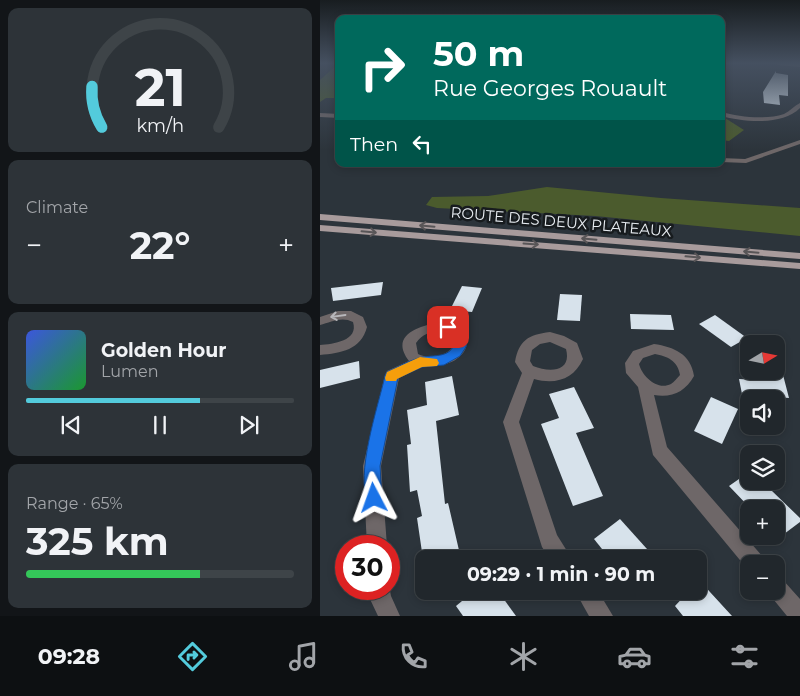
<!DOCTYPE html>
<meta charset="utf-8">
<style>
body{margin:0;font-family:Montserrat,sans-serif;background:#2d3338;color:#f1f3f6;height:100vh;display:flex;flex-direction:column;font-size:19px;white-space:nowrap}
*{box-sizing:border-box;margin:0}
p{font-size:16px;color:#a2a5a9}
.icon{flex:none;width:28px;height:28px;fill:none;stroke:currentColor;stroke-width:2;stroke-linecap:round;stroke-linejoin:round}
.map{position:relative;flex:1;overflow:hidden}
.details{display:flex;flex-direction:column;gap:8px;padding:8px;background:#121518;width:320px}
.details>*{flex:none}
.guide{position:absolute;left:15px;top:15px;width:390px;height:152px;border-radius:10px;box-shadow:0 2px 8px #0003,0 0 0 1px #3e4448;background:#00695c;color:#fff;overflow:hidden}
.needle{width:32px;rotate:80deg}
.fabs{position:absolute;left:420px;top:335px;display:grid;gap:10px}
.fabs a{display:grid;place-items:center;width:45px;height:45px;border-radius:10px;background:#21272c;box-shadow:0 2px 8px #0003,0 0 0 1px #3e4448;font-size:25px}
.speed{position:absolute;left:15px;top:535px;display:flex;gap:10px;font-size:25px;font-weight:700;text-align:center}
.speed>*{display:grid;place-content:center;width:65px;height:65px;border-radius:50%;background:#21272c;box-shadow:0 2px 8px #0003,0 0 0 1px #3e4448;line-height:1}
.speed .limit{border:8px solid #d22;background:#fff;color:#111}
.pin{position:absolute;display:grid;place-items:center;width:42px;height:42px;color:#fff;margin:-21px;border-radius:10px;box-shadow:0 2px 8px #0006}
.me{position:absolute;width:55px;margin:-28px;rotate:356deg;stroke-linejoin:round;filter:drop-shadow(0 0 4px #0008)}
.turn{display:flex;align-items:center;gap:18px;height:105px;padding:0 15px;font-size:22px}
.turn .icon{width:65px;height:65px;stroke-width:2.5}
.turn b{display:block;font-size:35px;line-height:42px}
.then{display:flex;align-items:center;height:48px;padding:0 15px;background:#0003;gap:10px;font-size:19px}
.big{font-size:38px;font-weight:700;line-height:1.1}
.details .card{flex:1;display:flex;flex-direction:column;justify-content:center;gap:8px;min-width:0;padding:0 18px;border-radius:10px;background:#2d3338}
.details .dial{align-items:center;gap:0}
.dial svg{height:130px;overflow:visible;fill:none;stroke:#3e4448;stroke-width:7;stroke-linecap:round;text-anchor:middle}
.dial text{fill:#f1f3f6;stroke:none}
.song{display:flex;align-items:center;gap:15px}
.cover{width:60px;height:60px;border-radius:8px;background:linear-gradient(135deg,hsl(230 70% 55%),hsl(130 70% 35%))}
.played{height:5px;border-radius:2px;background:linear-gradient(90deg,#53cbdc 65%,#3e4448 65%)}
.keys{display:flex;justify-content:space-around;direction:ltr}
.heat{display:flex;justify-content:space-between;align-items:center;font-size:28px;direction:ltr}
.charge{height:8px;border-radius:4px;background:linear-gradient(90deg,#34c759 65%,#3e4448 0)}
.trip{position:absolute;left:95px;top:550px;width:292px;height:50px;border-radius:10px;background:#21272c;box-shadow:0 2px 8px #0003,0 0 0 1px #3e4448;font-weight:700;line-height:50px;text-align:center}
.tabs{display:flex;height:80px;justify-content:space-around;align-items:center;background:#0d1012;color:#a2a5a9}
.tabs .icon{width:35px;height:35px}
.tabs .on{color:#53cbdc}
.tabs b{font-size:22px;color:#f1f3f6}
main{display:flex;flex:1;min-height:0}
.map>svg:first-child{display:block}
.green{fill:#4b5b2d}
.building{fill:#d7e2eb}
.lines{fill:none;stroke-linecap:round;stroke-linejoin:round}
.minor{fill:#6e6768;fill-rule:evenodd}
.major{fill:#a89b9c;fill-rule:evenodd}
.oneway{stroke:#585557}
.oneway2{stroke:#b7b7bb}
.route{fill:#1a73e8;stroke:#114b97}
.slow{fill:#f59e0b}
.labels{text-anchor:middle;stroke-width:5;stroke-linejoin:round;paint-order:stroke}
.street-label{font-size:15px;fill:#e8edf2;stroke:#171b1e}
</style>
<main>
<section class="details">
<div class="card dial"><svg viewBox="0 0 100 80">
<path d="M14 69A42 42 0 1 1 86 69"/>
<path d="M14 69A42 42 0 0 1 8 44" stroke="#53cbdc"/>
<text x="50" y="56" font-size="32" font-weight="700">21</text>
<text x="50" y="72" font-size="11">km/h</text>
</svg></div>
<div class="card"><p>Climate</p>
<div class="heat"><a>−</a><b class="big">22°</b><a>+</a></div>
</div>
<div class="card">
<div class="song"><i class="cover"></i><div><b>Golden Hour</b><p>Lumen</p></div></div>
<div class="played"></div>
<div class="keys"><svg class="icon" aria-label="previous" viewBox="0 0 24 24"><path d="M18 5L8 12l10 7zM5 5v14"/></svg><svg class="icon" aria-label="pause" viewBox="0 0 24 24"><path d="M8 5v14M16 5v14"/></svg><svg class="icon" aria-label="next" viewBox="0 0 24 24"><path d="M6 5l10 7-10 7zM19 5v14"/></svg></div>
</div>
<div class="card"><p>Range · 65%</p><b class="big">325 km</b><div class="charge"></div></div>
</section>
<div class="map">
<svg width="480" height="616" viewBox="0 0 480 616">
<rect width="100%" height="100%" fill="#2c343b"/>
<g class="green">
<path d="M19,63v35h-13l-6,4v-22z"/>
<path d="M405,118l19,12 -15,11 -8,-1v-21z"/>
<path d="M227,187l114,11 139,10v28l-205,-20 -158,-8 -11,-3 6,-8 56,-1z"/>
</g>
<g class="building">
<path d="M456,71v2l12,2v21l-9,-1 1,10 -16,-2 -1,-11z"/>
<path d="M63,282l-2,13 -48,6 -2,-13z"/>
<path d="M142,286l20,2 -10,24 -22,-2z"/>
<path d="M240,294l22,1 -2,26 -23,-1z"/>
<path d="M310,314l41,1 3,15 -43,-1z"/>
<path d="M395,315l32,23 -16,9 -32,-23z"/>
<path d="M39,361l1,17 -40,10v-18z"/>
<path d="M435,371h27l7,27 -47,-4 -3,-15 18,1z"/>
<path d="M132,376l7,39 -23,6 9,83 3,-1 1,4 12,52h-38l-6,-41 5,-2 -5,-26 -7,2 -3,-47 4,-1 -4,-34 20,-5 -2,-23z"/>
<path d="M254,387l20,41 -18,5 27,63 -30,10 -32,-82 18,-6 -10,-24z"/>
<path d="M391,397l27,12 -16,35 -28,-13z"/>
<path d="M429,472v9h37l-14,10 28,27v4l-24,18v-31h-25l-22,-23z"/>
<path d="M300,519l36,40h-46l-16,-20z"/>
<path d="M379,580l33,36h-49l-8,-10 14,-15h10z"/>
<path d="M154,591h24l18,25h-53l-7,-10z"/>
</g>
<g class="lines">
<g class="minor">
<path d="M456,63h24v4l-22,-2z"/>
<path d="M480,103v5c-18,18 -56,14 -79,8v-4c19,5 44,8 63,2 6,-3 10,-8 16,-11z"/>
<path d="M0,113l19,1v4l-19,-1z"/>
<path d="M480,140v4l-54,19 -25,-1v-4l24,1z"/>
<path d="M18,311h13l12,6 4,10c-6,23 -26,26 -47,28v-10c13,-1 39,-4 33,-23 -11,-6 -22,0 -33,3v-8z"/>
<path d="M120,322c10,1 22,3 27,13 2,6 0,10 -2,15 -9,15 -26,16 -42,17 -7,1 -17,8 -24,11l-18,88 6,80h-20l-4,-80 22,-91 2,-4 22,-10c-20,-26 10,-35 31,-39zM120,330l14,6c3,19 -23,25 -36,18l-2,-11c6,-9 14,-11 24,-13z"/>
<path d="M230,332l14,4 13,7 6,16c-9,20 -27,26 -49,20l-15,43 38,113 15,24h-22l-8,-12 -39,-125 19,-49 -7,-11c4,-22 13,-27 35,-30zM230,342l16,7c6,23 -16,24 -33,17l-3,-5 2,-11 8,-6z"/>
<path d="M334,344c20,3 37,10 40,32 -9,16 -22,22 -40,19l13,52 96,110 3,7h-17v7l-96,-116 -15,-68 -12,-14 -1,-10 8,-12zM335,354c12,2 23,7 25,21 -3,3 -6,7 -9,9 -14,7 -29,-8 -32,-20l4,-6z"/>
<path d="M456,577l7,3 17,19v17h-13l-18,-22 -2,-3h9z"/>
<path d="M69,585l2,11 9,20h-22l-9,-19 1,-8h19z"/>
<path d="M255,591h23l15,25h-24z"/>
</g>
<g class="major">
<path d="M0,214l480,39v6l-480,-39z"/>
<path d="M0,225l480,38v6l-480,-38z"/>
</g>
</g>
<defs><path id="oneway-shaft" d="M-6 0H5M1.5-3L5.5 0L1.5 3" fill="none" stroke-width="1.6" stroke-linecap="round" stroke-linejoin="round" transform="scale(1.25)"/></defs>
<g class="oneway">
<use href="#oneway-shaft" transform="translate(107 226) rotate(-175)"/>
<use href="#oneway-shaft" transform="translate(49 232) rotate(5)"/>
<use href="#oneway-shaft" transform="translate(269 239) rotate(-175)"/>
<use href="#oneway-shaft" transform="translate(211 244) rotate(4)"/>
<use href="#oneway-shaft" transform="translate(431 252) rotate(-175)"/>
<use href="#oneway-shaft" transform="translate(373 257) rotate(5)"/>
</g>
<use class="oneway2" href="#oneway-shaft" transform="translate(18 316) rotate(172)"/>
<linearGradient id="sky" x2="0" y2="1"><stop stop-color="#181d20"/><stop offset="0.42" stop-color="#455060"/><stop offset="1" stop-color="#455060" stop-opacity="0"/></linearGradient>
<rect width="480" height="150" fill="url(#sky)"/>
<path class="route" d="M128,323l11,4 8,13 -1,7 -6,9 -16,9 -22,2 -24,11 -18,88 2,32 -2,6 -6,2 -6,-2c-13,-30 10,-97 17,-128l2,-4c9,-4 19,-10 29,-13 14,-6 35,2 39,-18l-5,-8 -8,-6z"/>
<path class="slow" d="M100,357l17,2 2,4 -2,3 -15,1 -25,12 -1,2h-10l-1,-3 2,-6z"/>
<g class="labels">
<g class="street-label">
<text transform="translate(241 222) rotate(5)" y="5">ROUTE DES DEUX PLATEAUX</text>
</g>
</g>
</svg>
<div class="fabs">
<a><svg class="needle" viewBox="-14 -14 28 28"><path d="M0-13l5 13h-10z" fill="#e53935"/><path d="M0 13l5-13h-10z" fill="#a2a5a9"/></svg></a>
<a><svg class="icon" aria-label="sound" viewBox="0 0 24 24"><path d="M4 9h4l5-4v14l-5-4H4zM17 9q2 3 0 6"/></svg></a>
<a><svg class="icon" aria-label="layers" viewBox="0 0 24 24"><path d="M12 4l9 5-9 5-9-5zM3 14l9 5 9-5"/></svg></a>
<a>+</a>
<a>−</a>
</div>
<div class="speed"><div class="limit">30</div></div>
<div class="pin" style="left:128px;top:327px;background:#d93025"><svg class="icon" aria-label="arrive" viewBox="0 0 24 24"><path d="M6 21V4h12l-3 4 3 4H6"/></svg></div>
<svg class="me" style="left:54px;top:498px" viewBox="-20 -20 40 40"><path d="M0-17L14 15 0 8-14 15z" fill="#1a73e8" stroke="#fff" stroke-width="4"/></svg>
<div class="trip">09:29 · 1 min · 90 m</div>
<div class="guide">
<div class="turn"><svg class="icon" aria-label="right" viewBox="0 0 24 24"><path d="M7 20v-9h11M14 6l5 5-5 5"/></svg><div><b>50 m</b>Rue Georges Rouault</div></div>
<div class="then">Then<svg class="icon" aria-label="left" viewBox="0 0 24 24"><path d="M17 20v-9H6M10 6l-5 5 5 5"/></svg></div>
</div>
</div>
</main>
<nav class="tabs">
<b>09:28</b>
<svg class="icon on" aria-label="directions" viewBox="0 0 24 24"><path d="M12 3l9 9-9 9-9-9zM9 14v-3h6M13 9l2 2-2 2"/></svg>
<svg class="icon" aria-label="music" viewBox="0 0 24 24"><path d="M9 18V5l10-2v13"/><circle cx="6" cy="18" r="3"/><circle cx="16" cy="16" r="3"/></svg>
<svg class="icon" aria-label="phone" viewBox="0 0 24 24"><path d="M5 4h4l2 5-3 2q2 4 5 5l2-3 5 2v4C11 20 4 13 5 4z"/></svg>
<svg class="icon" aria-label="climate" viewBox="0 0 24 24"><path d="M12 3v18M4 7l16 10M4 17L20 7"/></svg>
<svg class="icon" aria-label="car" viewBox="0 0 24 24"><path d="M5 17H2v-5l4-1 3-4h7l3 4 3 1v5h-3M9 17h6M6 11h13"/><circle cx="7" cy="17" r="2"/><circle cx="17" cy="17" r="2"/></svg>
<svg class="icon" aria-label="filters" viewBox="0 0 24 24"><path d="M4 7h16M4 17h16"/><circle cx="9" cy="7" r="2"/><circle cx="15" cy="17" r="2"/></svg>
</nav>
